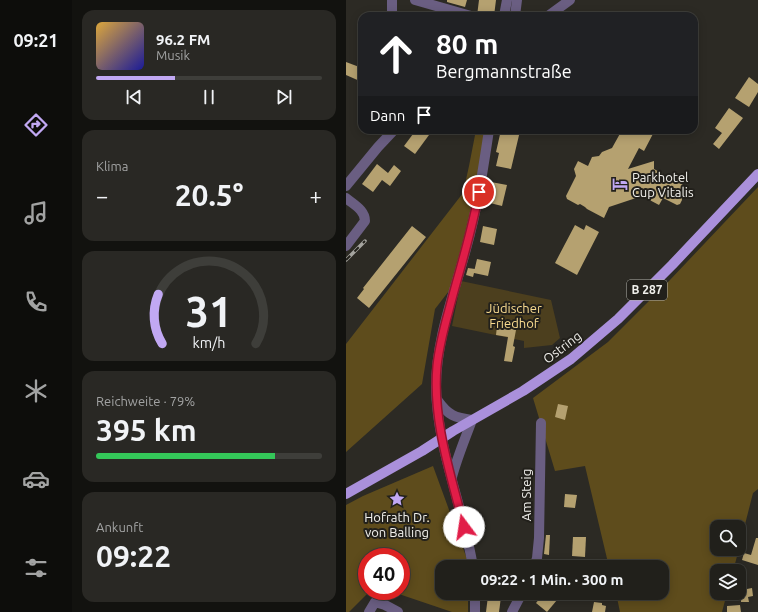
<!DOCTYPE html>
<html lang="de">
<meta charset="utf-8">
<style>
body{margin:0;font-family:Ubuntu,sans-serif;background:#292824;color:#f1f3f6;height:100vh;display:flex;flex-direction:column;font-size:15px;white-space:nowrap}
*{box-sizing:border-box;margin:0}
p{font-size:13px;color:#a2a3a3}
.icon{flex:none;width:22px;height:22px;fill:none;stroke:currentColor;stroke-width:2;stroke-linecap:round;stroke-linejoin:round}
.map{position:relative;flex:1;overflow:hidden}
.drawer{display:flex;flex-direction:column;gap:10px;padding:10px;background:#12120f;width:274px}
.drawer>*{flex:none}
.guide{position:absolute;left:12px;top:12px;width:340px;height:122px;border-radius:12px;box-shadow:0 2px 10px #0003,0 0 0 1px #3e3e3a;background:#202124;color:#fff;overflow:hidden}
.buttons{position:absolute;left:364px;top:520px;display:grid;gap:8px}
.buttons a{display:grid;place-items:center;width:36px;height:36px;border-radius:8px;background:#21201b;box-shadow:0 2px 10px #0003,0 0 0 1px #3e3e3a;font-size:20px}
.speed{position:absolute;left:12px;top:548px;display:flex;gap:8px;font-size:20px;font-weight:700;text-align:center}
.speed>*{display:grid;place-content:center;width:52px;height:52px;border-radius:50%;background:#21201b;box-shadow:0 2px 10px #0003,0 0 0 1px #3e3e3a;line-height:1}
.speed .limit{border:6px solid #d22;background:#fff;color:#111}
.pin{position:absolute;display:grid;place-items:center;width:34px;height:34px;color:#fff;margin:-17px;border:2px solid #fff;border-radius:50%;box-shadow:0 1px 4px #0007}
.me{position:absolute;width:44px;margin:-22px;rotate:346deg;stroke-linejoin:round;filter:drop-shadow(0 0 3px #0008)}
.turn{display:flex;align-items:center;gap:14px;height:84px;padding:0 12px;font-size:18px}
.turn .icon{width:52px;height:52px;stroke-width:2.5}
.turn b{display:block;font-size:28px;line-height:34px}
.then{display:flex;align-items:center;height:38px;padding:0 12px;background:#0003;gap:8px;font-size:15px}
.big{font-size:30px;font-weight:700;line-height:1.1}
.drawer .tile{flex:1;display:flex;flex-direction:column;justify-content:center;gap:6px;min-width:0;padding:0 14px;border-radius:12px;background:#292824}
.drawer .dial{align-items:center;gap:0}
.dial svg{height:104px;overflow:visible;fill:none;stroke:#3e3e3a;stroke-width:7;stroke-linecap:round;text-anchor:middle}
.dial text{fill:#f1f3f6;stroke:none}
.song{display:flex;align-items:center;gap:12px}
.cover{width:48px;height:48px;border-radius:6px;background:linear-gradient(135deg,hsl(40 70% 55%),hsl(240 70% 35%))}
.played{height:4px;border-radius:2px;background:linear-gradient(90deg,#c1a8f3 35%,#3e3e3a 35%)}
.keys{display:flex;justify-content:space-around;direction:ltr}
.heat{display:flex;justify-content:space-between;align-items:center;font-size:22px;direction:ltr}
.charge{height:6px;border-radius:3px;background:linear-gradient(90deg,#34c759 79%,#3e3e3a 0)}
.trip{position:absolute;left:89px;top:560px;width:234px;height:40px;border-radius:12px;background:#21201b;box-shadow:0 2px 10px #0003,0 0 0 1px #3e3e3a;font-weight:700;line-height:40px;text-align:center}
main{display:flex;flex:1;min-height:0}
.tabs{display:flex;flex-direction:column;width:72px;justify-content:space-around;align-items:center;background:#0d0d0b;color:#a2a3a3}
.tabs .icon{width:28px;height:28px}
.tabs .active{color:#c1a8f3}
.tabs b{font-size:18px;color:#f1f3f6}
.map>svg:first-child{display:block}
.green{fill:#4c3f1e}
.forest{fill:#5e4c1c}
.building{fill:#b5a170}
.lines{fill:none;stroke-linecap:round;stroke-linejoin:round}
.minor{stroke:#6a5e82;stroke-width:10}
.major{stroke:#aa90db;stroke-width:10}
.rail-casing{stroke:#a5a49f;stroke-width:3.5}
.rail{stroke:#22201b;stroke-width:2;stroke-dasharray:6;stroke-linecap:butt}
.route-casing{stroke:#92132f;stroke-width:10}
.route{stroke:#e11d48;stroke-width:7}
.labels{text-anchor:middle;stroke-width:4;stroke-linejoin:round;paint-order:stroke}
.shield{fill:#22201b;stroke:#b3b2ad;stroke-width:1}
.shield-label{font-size:12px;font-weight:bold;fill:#f1f0ec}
.poi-label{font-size:13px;fill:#f1f0ec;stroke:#22201b;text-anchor:start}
.park-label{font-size:13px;fill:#f9db8f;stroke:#22201b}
.street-label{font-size:13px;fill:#f1f0ec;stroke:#22201b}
</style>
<main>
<nav class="tabs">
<b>09:21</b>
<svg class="icon active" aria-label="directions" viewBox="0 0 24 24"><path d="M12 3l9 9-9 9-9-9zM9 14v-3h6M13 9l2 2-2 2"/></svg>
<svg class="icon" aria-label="music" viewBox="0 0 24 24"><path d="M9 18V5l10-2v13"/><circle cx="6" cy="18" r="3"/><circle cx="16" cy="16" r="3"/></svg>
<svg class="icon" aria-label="phone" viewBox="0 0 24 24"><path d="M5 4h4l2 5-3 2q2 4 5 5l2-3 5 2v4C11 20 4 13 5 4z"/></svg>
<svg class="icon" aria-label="climate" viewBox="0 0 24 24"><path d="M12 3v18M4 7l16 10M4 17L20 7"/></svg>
<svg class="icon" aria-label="car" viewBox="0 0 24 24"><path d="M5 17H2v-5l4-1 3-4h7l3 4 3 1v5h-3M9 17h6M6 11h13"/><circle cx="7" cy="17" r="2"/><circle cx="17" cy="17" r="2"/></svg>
<svg class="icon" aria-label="filters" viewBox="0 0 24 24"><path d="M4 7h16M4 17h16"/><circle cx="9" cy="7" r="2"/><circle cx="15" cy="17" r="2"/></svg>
</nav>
<section class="drawer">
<div class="tile">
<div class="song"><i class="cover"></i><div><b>96.2 FM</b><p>Musik</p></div></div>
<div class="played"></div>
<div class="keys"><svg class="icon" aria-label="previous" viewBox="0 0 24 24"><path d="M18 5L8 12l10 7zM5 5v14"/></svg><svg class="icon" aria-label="pause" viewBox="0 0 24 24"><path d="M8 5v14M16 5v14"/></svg><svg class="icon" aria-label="next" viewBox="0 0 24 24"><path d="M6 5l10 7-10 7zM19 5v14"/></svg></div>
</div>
<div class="tile"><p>Klima</p>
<div class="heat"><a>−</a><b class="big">20.5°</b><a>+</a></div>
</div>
<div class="tile dial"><svg viewBox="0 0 100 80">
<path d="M14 69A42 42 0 1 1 86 69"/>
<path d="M14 69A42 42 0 0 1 11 31" stroke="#c1a8f3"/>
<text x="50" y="56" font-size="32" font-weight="700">31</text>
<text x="50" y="72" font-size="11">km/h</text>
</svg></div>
<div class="tile"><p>Reichweite · 79%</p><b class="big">395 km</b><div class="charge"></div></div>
<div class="tile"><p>Ankunft</p><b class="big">09:22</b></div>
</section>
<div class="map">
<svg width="412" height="612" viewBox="0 0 412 612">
<rect width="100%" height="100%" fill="#2c2a24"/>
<path class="green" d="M115,281l90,19 9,38 -8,7 -28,3v-7l-72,-15z"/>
<g class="forest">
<path d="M130,130h10l-13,79 -21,78 -17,22 -13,75 -76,68v-108l117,-151 6,-27z"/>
<path d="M412,187v302l-5,4 -14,55v-21h-22v22h22l-6,22h-16v22h10l-5,19h-102l-4,-19h46v-26h-53l-24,-101 -30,5 -22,-73 75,-56 61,-61z"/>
<path d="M87,466l34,93v8h-25v26h26v19h-16l-62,-21h11v-34h-34v34h3l-21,21h-3v-107l17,-9z"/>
</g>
<g class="building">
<path d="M101,0h20l-2,7 -18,-5z"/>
<path d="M133,0h17l-2,16h-17z"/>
<path d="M0,62l16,6v14l-16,-7z"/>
<path d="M403,77l9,7v8l-9,15 -14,-9z"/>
<path d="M383,108l14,10 -24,31 -6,-5 9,-11 -7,-5z"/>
<path d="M70,130h7l6,5 -14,19 -11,-8z"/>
<path d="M155,130l19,1 -9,38 -15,-3 3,-13 -3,-1z"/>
<path d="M276,130h33l-11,21 -5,-3 -11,21 26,-8v8l29,16 1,2 -3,5 1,8 -2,4 -3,1 -14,-7 -4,7 -17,-9 -33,11 -5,11 -17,-9 -2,-2 -5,-3 -2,1 -11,-6 -1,-3 10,-20 -2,-7 4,-8 10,5 4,-9 7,-1 3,-4 10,-4z"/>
<path d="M31,164l11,9 6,-8 7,6 -11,15 -8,-6 -9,12 -11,-8z"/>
<path d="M145,182l16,3 -5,21 -16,-4z"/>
<path d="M229,225l9,5 2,-5 13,7 -22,43 -22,-12z"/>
<path d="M66,226l14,11 -57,71 -12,-10 7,-9 -1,-1z"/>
<path d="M137,226l14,3 -3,16 -14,-3z"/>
<path d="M131,259l14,3 -3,14 -14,-3 -1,4 -7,-2 2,-7 7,1 -1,3z"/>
<path d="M157,325l13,5 -3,16 2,1 -3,15 -8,-1 4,-24 -12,-2 1,-9 6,1z"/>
<path d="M212,404l10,2 -3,14 -10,-3z"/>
<path d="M219,494l12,1 -2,13 -11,-1z"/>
<path d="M200,535h4l-1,20 -5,-1z"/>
<path d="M227,537h13l-1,20 -13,-1z"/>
<path d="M410,538h2v27l-16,-5 2,-7 7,2z"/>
<path d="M394,583h6l1,6 5,-1 1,8 -5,1 1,5h-8z"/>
<path d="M198,593h5l8,7 -10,12 -11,-9z"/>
<path d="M142,596l13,1 -2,15h-13z"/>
<path d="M248,602l8,1v2l4,1 -1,6h-13z"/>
<path d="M394,605l1,7h-14v-6z"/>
</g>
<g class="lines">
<g class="minor">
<path d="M69,0l56,16"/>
<path d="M46,16v-16"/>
<path d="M158,16l3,-16"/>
<path d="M169,16l2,-16"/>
<path d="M202,16l22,-16"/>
<path d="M0,186l32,-39 16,-17"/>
<path d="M0,198c8,7 19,12 19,23l-19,25"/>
<path d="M92,401c10,14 17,17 34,19 -7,19 -15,38 -20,57"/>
<path d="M127,567c-10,-61 -36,-118 -37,-180 0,-48 18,-93 30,-138 11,-39 17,-79 23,-119"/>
<path d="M188,567l3,-9 2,-20 2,-115"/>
<path d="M23,612l6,-10 10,3 13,7"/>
<path d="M129,612v-19"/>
<path d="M166,612l10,-19"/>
</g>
<path class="major" d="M0,494l76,-43 31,-20 70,-40 48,-32 47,-40 54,-54 86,-91"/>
<defs>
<path id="rail" d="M0,260l19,-19"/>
</defs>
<use href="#rail" class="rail-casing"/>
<use href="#rail" class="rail"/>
</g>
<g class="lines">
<defs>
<path id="route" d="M118,527c-13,-52 -32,-107 -27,-161 2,-19 7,-38 12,-56 10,-39 23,-78 30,-118"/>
</defs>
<use href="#route" class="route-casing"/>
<use href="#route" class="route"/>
</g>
<defs>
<symbol id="hotel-bare" viewBox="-9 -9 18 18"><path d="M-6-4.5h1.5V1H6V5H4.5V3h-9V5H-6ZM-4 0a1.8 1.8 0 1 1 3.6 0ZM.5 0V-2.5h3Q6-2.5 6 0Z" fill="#c1a8f3" stroke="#22201b" stroke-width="2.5" paint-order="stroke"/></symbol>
<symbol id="sight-bare" viewBox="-9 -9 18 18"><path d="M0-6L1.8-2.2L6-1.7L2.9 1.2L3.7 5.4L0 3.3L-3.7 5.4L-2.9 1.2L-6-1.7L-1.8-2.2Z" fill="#c1a8f3" stroke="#22201b" stroke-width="2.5" paint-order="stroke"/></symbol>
</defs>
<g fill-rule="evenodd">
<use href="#hotel-bare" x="263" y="173" width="22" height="22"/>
<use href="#sight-bare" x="40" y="488" width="22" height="22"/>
</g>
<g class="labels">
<rect class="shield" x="281" y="280" width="40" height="20" rx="3"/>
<g class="shield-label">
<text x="301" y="294">B 287</text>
</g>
<g class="poi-label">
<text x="286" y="182">Parkhotel<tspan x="286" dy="15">Cup Vitalis</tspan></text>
<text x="51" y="522" text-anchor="middle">Hofrath Dr.<tspan x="51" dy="15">von Balling</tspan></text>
</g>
<g class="park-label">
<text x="168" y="313">Jüdischer<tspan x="168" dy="15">Friedhof</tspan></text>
</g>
<g class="street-label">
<text transform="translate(216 347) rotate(-37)" y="5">Ostring</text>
<text transform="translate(180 495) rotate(-90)" y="5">Am Steig</text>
</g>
</g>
</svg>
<div class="buttons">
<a><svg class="icon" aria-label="search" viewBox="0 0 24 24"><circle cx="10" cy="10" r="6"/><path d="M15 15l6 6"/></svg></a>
<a><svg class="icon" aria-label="layers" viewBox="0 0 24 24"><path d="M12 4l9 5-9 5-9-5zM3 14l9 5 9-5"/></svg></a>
</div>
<div class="speed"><div class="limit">40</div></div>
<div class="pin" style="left:133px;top:192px;background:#d93025"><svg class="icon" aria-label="arrive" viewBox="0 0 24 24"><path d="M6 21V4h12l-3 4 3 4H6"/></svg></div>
<svg class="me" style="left:118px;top:527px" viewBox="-20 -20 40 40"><circle r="19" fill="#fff"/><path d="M0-13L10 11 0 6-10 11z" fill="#e11d48"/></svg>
<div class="trip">09:22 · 1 Min. · 300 m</div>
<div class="guide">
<div class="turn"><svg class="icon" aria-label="ahead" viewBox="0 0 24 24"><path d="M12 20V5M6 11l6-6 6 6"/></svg><div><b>80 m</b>Bergmannstraße</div></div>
<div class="then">Dann<svg class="icon" aria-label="arrive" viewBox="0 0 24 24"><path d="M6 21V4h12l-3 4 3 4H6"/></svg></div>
</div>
</div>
</main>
